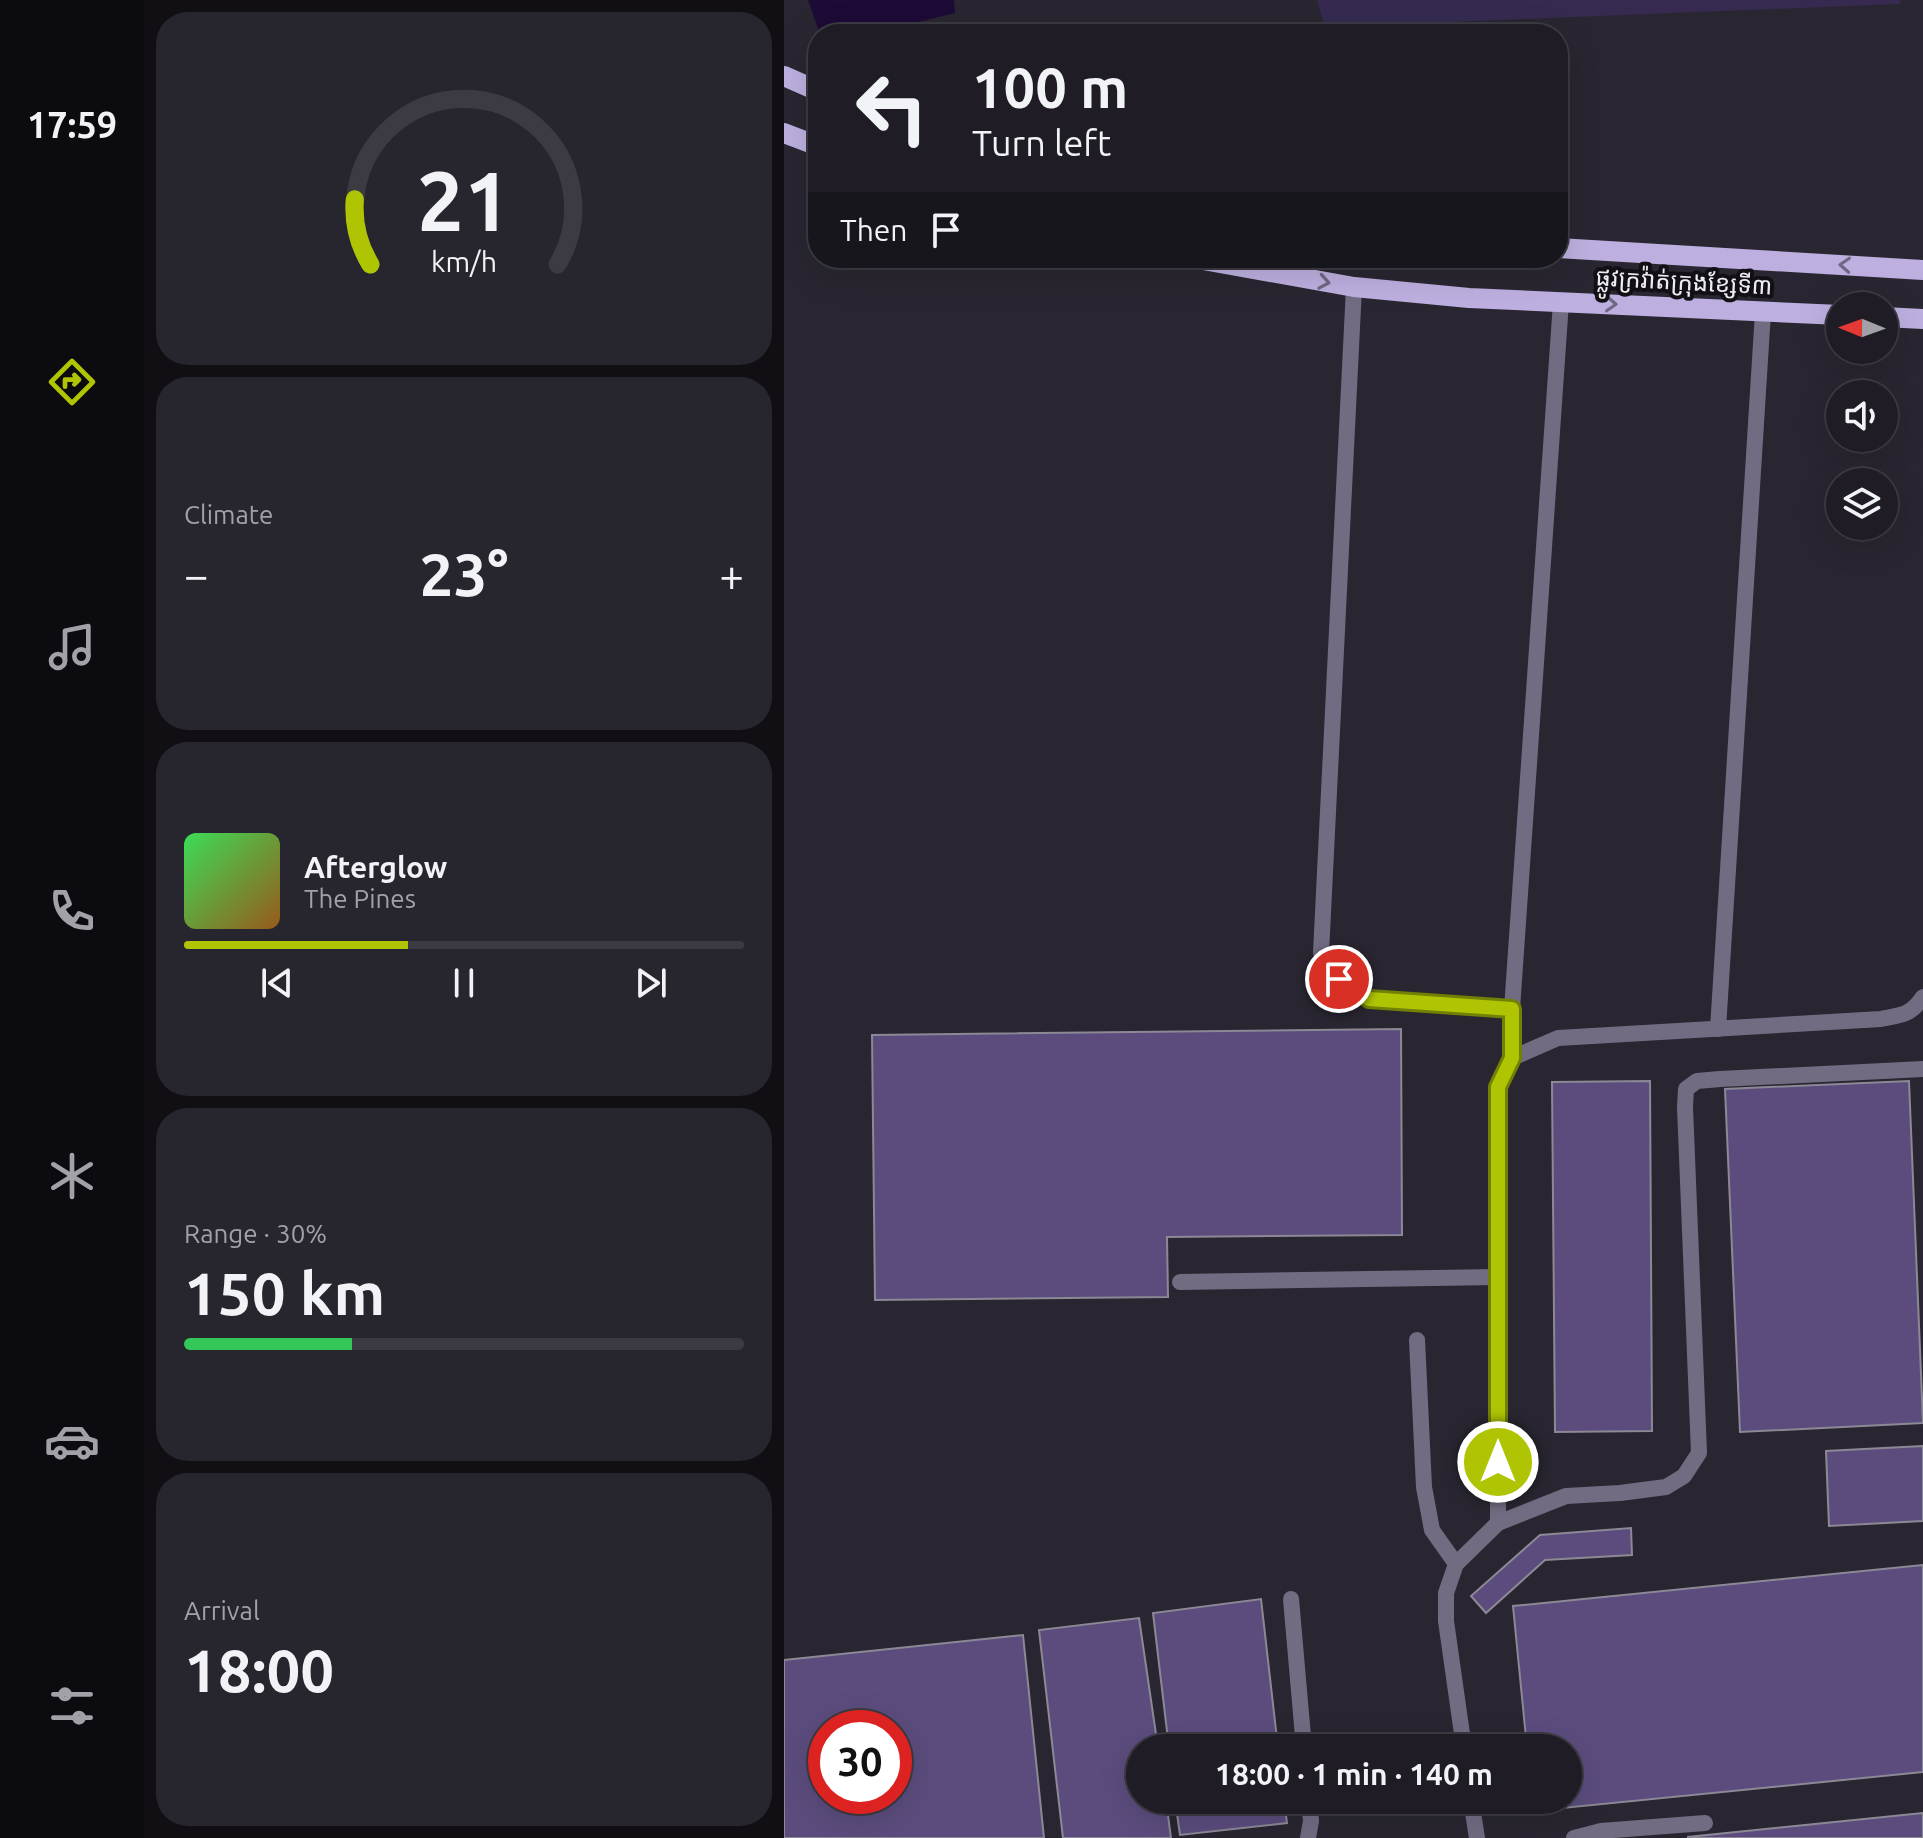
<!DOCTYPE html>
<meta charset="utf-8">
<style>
body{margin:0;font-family:Ubuntu,"Noto Sans Khmer",sans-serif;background:#27252d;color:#f1f3f6;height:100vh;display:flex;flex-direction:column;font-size:30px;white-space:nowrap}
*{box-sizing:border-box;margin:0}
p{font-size:26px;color:#a1a1a7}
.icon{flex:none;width:44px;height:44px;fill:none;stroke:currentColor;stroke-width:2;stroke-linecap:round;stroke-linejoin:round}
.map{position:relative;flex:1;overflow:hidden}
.sheet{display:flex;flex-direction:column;gap:12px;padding:12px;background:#110f14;width:640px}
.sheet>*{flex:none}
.guide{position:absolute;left:24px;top:24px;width:760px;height:244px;border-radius:32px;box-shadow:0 8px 32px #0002,0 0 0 2px #3c3a42;background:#1f1c25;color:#f1f3f6;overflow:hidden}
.needle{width:52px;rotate:271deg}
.fabs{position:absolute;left:1042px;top:292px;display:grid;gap:16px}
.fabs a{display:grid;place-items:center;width:72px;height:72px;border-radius:50%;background:#1f1c25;box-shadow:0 8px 32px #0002,0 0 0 2px #3c3a42;font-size:40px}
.speed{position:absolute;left:24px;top:1710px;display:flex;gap:16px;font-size:40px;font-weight:700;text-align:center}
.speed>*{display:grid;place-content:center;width:104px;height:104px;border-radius:50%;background:#1f1c25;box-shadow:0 8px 32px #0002,0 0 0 2px #3c3a42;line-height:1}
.speed .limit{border:12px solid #d22;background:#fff;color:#111}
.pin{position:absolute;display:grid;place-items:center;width:68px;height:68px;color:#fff;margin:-34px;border:4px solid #fff;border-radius:50%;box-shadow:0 2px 8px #0007}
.me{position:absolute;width:88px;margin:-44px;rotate:0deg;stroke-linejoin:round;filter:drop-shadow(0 0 6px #0008)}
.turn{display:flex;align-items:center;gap:28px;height:168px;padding:0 32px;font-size:36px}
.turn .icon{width:104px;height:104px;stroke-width:2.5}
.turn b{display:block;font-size:56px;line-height:68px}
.then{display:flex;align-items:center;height:76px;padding:0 32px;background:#0003;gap:16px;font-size:30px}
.big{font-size:60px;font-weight:600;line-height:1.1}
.sheet .card{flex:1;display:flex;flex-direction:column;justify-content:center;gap:12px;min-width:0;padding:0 28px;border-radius:32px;background:#27252d}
.sheet .dial{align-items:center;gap:0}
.dial svg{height:208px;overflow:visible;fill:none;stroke:#3c3a42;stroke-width:7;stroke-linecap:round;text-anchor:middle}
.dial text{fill:#f1f3f6;stroke:none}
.song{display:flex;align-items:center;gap:24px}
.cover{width:96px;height:96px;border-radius:12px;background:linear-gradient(135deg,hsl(130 70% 55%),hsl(30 70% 35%))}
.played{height:8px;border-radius:4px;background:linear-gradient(90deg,#afc504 40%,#3c3a42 40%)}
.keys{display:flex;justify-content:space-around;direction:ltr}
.heat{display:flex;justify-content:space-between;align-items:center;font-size:44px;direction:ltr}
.charge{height:12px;border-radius:6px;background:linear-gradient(90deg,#34c759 30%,#3c3a42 0)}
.trip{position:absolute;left:342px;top:1734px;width:456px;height:80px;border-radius:40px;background:#1f1c25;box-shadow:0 8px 32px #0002,0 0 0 2px #3c3a42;font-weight:600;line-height:80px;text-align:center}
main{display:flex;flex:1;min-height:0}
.tabs{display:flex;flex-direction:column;width:144px;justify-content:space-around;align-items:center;background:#0c0b0f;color:#a1a1a7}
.tabs .icon{width:56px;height:56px}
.tabs .on{color:#afc504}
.tabs b{font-size:36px;color:#f1f3f6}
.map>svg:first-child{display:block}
.green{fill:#362a50}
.water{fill:#1d0b37}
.building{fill:#5b4c7d;stroke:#8c8895;stroke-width:2;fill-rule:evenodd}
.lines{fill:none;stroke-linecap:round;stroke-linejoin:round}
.lane{stroke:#726c83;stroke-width:16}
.street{stroke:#726c83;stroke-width:16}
.primary{stroke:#bdafdf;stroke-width:20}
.oneway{stroke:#706784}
.route-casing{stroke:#728003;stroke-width:20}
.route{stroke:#afc504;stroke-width:14}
.labels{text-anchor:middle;stroke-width:8;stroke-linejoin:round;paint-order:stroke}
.street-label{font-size:24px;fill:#eeecf3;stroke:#121015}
</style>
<main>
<nav class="tabs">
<b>17:59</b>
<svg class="icon on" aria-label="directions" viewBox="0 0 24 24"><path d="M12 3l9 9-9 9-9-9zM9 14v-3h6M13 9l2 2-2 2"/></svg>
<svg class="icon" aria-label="music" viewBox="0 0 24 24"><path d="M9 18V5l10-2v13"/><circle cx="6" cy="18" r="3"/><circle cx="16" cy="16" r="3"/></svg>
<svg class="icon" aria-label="phone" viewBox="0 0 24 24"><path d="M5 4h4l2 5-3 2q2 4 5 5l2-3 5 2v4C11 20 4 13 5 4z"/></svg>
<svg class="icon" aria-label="climate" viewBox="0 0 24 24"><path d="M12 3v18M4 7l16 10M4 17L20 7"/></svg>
<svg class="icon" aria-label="car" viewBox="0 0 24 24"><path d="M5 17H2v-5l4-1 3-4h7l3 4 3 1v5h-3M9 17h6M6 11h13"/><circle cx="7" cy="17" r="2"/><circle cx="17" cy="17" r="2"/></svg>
<svg class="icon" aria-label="filters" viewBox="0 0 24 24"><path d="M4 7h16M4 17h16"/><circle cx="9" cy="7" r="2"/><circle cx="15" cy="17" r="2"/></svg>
</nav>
<section class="sheet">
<div class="card dial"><svg viewBox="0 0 100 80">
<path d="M14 69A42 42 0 1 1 86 69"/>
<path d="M14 69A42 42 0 0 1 8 44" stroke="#afc504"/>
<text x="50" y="56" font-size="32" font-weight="700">21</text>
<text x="50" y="72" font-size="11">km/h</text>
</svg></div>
<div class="card"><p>Climate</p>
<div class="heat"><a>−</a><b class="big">23°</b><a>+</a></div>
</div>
<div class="card">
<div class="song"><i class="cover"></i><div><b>Afterglow</b><p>The Pines</p></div></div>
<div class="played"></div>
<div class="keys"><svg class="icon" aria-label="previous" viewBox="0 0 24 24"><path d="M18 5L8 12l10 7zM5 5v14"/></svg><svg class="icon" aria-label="pause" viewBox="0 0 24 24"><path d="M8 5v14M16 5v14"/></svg><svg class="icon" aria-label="next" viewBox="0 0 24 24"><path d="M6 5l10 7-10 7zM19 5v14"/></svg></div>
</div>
<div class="card"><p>Range · 30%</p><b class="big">150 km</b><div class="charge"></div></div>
<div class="card"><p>Arrival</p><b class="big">18:00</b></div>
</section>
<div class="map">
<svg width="1139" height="1838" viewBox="0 0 1139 1838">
<rect width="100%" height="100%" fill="#292631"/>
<path class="green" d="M533,0h584l-1,4 -575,23z"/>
<path class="water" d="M24,0h146l1,13 -86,21h-49z"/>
<g class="building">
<path d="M617,1029l1,206 -235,2 1,60 -293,3 -3,-265z"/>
<path d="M866,1081l2,350 -97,1 -3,-350z"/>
<path d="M1125,1081l14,342 -183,9 -15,-343z"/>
<path d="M1139,1446v75l-94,5 -3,-75z"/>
<path d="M847,1528l1,27 -87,5 -59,53 -15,-17 69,-61z"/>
<path d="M1139,1565v207l-390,39 -1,-11h36v-52h-41l-14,-142z"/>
<path d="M477,1599l17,149h-109l-16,-135z"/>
<path d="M355,1618l19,130h-18v52h26l5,38h-108l-24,-208z"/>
<path d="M239,1635l21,203h-260v-178zM42,1728h68v68h-68z"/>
<path d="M391,1800h109l3,23 -107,12z"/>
<path d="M1139,1813v25h-235v-1z"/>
</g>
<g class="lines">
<g class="lane">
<path d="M396,1282l318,-5"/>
<path d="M633,1340l7,147 8,43 24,34"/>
<path d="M714,1523l68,-27 54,-3 46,-6 18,-11 15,-23 -14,-346 1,-18 11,-8 23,-2 203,-10"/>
<path d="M507,1599l13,149"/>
<path d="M524,1838l3,-17 -2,-21"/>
<path d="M790,1838l27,-7 104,-8"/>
</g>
<g class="street">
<path d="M570,287l-33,666 18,26 30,20 143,10"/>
<path d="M934,1029l45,-717"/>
<path d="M728,1058v-49l49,-707"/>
<path d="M680,1748l-18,-127v-28l10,-29 42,-41v-436l14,-29 46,-20 323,-19c21,-4 30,-4 42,-22"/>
<path d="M687,1800l6,38"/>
</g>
<g class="primary">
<path d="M0,76l34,15"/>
<path d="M0,133l34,13"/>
<path d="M774,248l365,22"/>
<path d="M408,258l162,29 115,11 371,17"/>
<path d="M1100,317l39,2"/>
</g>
</g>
<defs><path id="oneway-chevron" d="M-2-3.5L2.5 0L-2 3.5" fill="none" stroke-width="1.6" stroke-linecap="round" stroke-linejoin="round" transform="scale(2)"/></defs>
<g class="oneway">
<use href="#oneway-chevron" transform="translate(1061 265) rotate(-177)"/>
<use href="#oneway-chevron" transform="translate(540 282) rotate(10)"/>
<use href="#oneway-chevron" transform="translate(827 304) rotate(3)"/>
</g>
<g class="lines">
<defs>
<path id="route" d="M555,979l30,20 143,10v49l-14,29v375"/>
</defs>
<use href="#route" class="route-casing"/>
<use href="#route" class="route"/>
</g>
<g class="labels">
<g class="street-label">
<text transform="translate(900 282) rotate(3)" y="8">ផ្លូវក្រវ៉ាត់ក្រុងខ្សែទី៣</text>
</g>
</g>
</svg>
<div class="fabs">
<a><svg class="needle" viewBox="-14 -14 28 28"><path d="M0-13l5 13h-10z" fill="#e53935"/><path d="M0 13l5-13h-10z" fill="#a1a1a7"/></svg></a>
<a><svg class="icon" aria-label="sound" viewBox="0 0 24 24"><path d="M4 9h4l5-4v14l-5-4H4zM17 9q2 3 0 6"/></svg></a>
<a><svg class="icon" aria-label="layers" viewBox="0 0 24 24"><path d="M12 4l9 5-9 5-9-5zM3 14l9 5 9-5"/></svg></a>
</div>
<div class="speed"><div class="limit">30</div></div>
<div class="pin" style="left:555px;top:979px;background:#d93025"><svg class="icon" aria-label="arrive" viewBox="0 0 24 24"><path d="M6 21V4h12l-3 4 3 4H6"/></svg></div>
<svg class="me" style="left:714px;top:1462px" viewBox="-20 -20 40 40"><circle r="17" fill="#afc504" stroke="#fff" stroke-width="3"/><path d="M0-11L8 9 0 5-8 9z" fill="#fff"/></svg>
<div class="trip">18:00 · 1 min · 140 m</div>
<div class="guide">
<div class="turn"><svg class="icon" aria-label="left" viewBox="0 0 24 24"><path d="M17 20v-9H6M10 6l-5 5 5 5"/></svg><div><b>100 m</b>Turn left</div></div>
<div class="then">Then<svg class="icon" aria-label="arrive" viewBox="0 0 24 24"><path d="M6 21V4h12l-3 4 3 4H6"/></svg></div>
</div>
</div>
</main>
